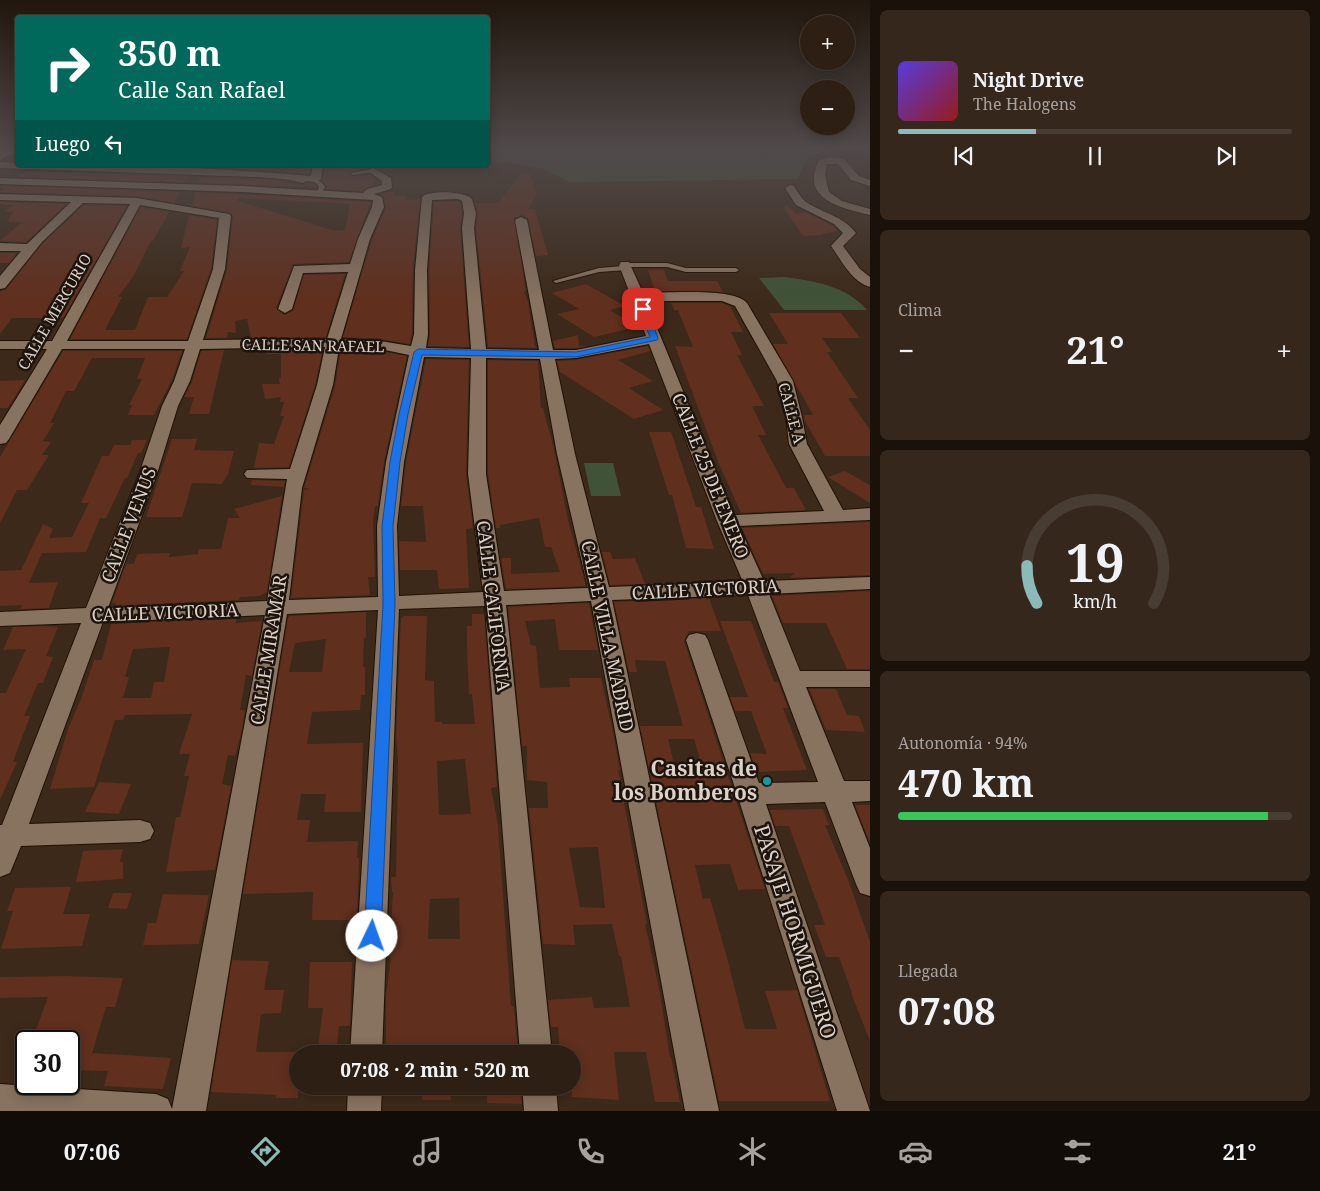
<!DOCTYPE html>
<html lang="es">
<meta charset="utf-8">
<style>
body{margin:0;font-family:"Noto Serif",serif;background:#35271c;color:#f1f3f6;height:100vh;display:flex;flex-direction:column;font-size:19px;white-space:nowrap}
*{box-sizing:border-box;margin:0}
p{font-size:16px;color:#a7a2a0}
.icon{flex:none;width:28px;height:28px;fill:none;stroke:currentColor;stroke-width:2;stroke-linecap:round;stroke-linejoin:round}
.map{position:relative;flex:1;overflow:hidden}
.side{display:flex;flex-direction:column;gap:10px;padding:10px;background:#19110a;width:450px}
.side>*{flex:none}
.hud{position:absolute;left:15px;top:15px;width:475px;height:152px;border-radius:5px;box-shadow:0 2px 12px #0003,0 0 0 1px #483d33;background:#00695c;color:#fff;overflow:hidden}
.tools{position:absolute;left:800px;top:15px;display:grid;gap:10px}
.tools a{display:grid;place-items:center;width:55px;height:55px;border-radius:50%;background:#2d1f13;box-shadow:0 2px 12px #0003,0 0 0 1px #483d33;font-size:25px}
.speed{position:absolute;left:15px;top:1030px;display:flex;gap:10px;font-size:25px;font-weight:700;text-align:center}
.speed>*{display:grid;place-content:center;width:65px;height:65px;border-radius:50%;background:#2d1f13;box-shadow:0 2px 12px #0003,0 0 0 1px #483d33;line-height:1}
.speed .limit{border:2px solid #111;border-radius:8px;background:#fff;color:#111}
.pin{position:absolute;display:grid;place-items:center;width:42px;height:42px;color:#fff;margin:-21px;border-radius:10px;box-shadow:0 2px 8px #0006}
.me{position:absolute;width:55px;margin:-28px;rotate:3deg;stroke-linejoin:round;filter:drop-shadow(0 0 4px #0008)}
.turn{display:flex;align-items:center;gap:18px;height:105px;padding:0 20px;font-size:22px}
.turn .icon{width:65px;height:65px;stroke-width:2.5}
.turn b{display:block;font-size:35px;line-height:42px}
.then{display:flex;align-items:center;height:48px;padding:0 20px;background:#0003;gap:10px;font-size:19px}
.big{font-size:38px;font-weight:700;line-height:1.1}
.side .widget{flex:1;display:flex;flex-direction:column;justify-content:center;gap:8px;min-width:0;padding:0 18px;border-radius:8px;background:#35271c}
.side .dial{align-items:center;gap:0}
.dial svg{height:130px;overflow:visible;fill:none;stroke:#483d33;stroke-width:7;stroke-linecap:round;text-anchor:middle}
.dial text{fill:#f1f3f6;stroke:none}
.song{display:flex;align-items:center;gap:15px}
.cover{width:60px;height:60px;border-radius:8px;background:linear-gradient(135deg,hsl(250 70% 55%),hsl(0 70% 35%))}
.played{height:5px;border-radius:2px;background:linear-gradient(90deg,#8bbbb9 35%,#483d33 35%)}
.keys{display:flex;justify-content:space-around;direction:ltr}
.heat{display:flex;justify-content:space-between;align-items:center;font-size:28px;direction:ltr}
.charge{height:8px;border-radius:4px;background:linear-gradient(90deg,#34c759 94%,#483d33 0)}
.trip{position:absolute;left:289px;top:1045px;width:292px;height:50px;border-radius:25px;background:#2d1f13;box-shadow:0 2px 12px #0003,0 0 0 1px #483d33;font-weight:700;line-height:50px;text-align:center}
.tabs{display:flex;height:80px;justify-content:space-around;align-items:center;background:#120c08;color:#a7a2a0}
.tabs .icon{width:35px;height:35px}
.tabs .selected{color:#8bbbb9}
.tabs b{font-size:22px;color:#f1f3f6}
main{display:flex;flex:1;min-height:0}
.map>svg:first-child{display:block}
.green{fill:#405238}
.building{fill:#602f1e;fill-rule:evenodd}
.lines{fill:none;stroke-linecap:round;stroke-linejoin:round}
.service-casing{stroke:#221103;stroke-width:2}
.minor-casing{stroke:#221103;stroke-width:2}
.service{fill:#887260;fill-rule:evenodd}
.minor{fill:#887260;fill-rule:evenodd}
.route{fill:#1a73e8;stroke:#114b97}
.culture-dot{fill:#0f9aa8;stroke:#1c140d;stroke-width:2}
.labels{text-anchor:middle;stroke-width:5;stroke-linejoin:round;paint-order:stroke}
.far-street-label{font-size:15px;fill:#ded1c8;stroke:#1c140d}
.street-label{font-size:18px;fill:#ded1c8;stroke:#1c140d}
.near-poi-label{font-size:21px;font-weight:bold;fill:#ded1c8;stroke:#1c140d;text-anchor:end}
.near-street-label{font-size:21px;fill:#ded1c8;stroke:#1c140d}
</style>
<main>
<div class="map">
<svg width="870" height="1111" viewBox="0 0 870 1111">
<rect width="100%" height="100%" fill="#3c2919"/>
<g class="green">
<path d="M488,146h382l-60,8 -13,25 -228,3 -27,-14 -54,-8z"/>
<path d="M784,277c31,4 62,9 83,33h-83l-25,-32z"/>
<path d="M584,463h29l8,33h-30z"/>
</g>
<g class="building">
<path d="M202,165h109l-2,9 -107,-7z"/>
<path d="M325,165h56l-2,4 -7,-3 -24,6 4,5 18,-2 6,4 -3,6 -11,6 -36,-2 1,-3 -5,-5z"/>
<path d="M27,171l162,5 -4,6 -167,-5z"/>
<path d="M521,173l9,1 7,21 -9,14h7l13,46 -12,1 -8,-38 -6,-3 -8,3 12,73h-2l4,11 7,44 2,2 -49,-1 -12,-119 2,-16 -3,-9h23z"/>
<path d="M199,177l60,2 44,6 11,-1 3,3 -119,-4z"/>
<path d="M3,186l177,6 -6,11 -37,-7 -137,-4 6,-4h-5z"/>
<path d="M195,192l176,10 -22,60 -56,2 -17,44 8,7 9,-4 11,-36 41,-1 -19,63 -75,1 -4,-19 -12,2 1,12 -8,-1 -1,6h-21l21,-68 6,-54 -4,-4 -37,-6zM239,198l111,6 -5,27 -13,-1 -94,-29z"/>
<path d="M389,192h6l-2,4h13l-2,4 16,-1 -7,71 -1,64 -2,10 -30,-5 -37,-2 29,-97 14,-32 -2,-11 -4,-3z"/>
<path d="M458,201l2,1 2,11 -2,15 9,119 -41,-1 2,-12 -1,-64 5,-68z"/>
<path d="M0,202l66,2 -40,38 -26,-1 22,-19h-15l6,-10 -9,-1 10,-6 -14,-1z"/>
<path d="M84,205l43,1 -64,112h-51l-12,16v-42l6,-3 37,-46z"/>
<path d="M786,205l11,9 8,-2 28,14 5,5 -17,3 2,1 -20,1 -19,-28z"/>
<path d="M141,207l28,5 -16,29h-2l-17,34 -16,22h4l-17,33h30l13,-33h19l17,-26h-4l10,-24 -9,1 8,-33 28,5 -6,49 -24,70h-117z"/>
<path d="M0,253h17l-8,10h-9z"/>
<path d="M648,270h16l4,11h49l6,11 -68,-1z"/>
<path d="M586,284l39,22 -15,4 27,17 -43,10 -37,-23 22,-5 -27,-16z"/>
<path d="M671,303h51l8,3 13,26h-12l11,23h-5l27,51h-12l14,29h-8l28,53h8l12,22 -65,3 -22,-49 -44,-118 18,1 -15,-37h-4z"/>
<path d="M769,313h72l19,25h-38l10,14h-5l31,46h-10l22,32v26h-45l-20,-35 -1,-6h9l-40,-71h15z"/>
<path d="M578,335l1,11h9l-12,2h-21l-2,-7z"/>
<path d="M648,346l2,5 -32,9 35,21 -24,7 34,22 -29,9 -74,-47 -3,-11 19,-1z"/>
<path d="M323,349l-8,36 -26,82 -35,1 5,-25 15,1 10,-28h-4l4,-14h-4l1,-5 -16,2 -3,-15h18l-1,-5 2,-1v-24h-15l1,-4z"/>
<path d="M224,350l-15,64h-20l5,-17h-10l8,-15 9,-31z"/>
<path d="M341,350l39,1 27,5 -23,106 -6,44h-3l-2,15 2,56h-7l2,18 -79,3 13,-108 6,-1 -6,-1 31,-102z"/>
<path d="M63,351h119l-10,29 -18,35h-26l4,-10h-3l13,-26h-5l8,-21h-53l-18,33h-8l-16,32h4l-11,18 8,1 -9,13h7l-22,35h-10l-17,33v-66z"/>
<path d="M426,359l43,1 -3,114 7,54 -7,1 3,59 -30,1 -2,-19h-37l-1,-29 27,1 -3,-36h-22l5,-44z"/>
<path d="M488,360l50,1 3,47h2l11,41 14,71 18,66 -80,3 -5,-31h10v16l49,-2 -9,-25h-6l-6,-29 -39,7v3h-4l-8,-54z"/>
<path d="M25,380l-17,28h-8v-27z"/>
<path d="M649,432h22l25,75h5l13,42 -28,-1 -14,-53h-3z"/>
<path d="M172,439h25l-3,11 40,1 -6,23 -6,10 -30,-1 -10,34h-36z"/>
<path d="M132,440h15l-6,13h-3l-11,25h-2l-19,40h-6l-14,34 -44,1 -13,30 29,-1 -9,26 -29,1 2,-4 -22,1v-35l21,-1 22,-46 10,5 -4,9 23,-1 17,-34h-8l21,-47h7l5,-11h16z"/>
<path d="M845,471l25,14v18l-42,-26z"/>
<path d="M252,480l33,1 -1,6 -33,-2z"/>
<path d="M282,496l-15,96 -8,4 -19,1 -1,3 -124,6 1,-3h-4l14,-39h8l3,-10 33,-1 -1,4 29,-3 1,-5h22l7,-31h12l-6,-9z"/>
<path d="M870,522v53l-81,3 6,-5 -32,1 -21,-46z"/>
<path d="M602,552h8l3,7 22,-1 10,26 -35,1z"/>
<path d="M870,591v78h-23l-21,-46h-43l-11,-27z"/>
<path d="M709,598l12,33h-32l-5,10 81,248 -27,1 -8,-26 -35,1 8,34 7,-1 16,56 19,75h32l-12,-38 32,-1 33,111h-111l-79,-375h43l-18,-65 -30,-1 2,12h-8l-15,-70zM668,739h26l8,28 -27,1z"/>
<path d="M589,603l9,47h-39l-4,-31 -30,2 6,24 5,1 4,42 30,-1 -1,-9h32l11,49 8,43h-2l8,33h-2l23,121h-2l14,64 11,69h1l9,45h-25l-9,-50h-32l5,48 -47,-3v-45h-12l-2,-25h-7l-3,-27 44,-3 2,11 36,-1 -9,-51h-2l-7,-32 -39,1 2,20 -32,-1 -14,-136h19l-1,-26 -20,-2v-34h-5l-14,-139zM598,847l7,61 -25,-1 -11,-59z"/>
<path d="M366,612v26h-2l-1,29h2v28h-4l-1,15 -48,2 -5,32 56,-1 -2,69h-37l2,-18h-25l-4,26h13l-3,22 51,-1 -1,17h2l-2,62h-45l1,-28 -70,2 45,-276 2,-2zM326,639l-4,33h-33l6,-29z"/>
<path d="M472,614h12l13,173 -6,1 7,37 13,181h3l4,48 -69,-3v3h-63v-58l5,-38 -2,-1 4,-65h-1l-1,-15h5l2,-116 -2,-26 5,-117 3,-2h23l-2,64 9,1 1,41h7v2h33l-3,-30h-3l-2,-43v-25h5zM465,759l6,55 -32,1 -2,-54zM459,898l1,41h-32l2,-40z"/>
<path d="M236,618v5l26,-2 -10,55 -6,-1 -6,35h5l-4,24 -6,22 -7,-1 -6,29 9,2 -16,84 -49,2 10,-55h4l9,-41h-5l6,-22h-11l13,-40 -67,1 -2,5h-8l-21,67 -44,2 18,-60 13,-30 13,-39h8l9,-36zM170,647l-6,35h-10l-3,16h-28l6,-21h-4l8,-28z"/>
<path d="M720,621h31l23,61h4l10,26h-5l24,62 -50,2 -7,-19 17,1 -16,-43h-16l-5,-14h18z"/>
<path d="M43,626l15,1 -12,29 7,1 -10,26h-5l-14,33h6l-17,46h4l-17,38v-107h6l20,-44 -23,1 10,-23z"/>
<path d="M809,689h27l11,26 12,1 6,16 -39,-2z"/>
<path d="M99,782l32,2 -12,30 -34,-2z"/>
<path d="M855,805h15v38z"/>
<path d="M823,809l6,16h-4l24,57 21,60v99l-19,-48h1l-13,-36h-13l-12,-32h11l-36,-99h-14l-5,-16z"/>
<path d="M123,849l-3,13h3v17l-47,3 7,-31z"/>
<path d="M71,887l-8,27h27l-8,32 -81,3 12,-38h-6l8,-23z"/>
<path d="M113,893h19l-5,16 -19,-1z"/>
<path d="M163,894l46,1 -10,49 -56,1 5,-22h8z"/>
<path d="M232,960l37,1 -5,29h20l-3,23 -20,1 -5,38h42v46h-22v-3l-65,-3z"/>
<path d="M310,962h42l-2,64h-11l-3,28h-19l6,-46h-15z"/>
<path d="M67,976l56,2 -8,29h-9l-14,46 79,5 -8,31 -59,-3 4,-15 -39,-1v-29h-37l16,-44 -48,1v-21z"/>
<path d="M422,1086h28l1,14h-29z"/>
<path d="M487,1086h33l2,18 -35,-1z"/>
</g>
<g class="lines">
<defs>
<g id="service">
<path d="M373,169l2,3 -22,3 -3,-2z"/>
<path d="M297,177c11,-1 22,0 28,10l-5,8h-4l3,-8c-3,-6 -8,-7 -14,-7l1,1 -3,2 -13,-3z"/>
<path d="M625,263h42l19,5h50l3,2 -3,2h-50l-19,-5h-39v2l-2,1 -27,2 -43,11 -3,-2 46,-13 24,-2 -1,-1z"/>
</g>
<g id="minor">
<path d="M18,148v6h-7l-11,6v-7l6,-4z"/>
<path d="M832,157l12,2 15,17 11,4v6l-19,-6 -13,-16h-11l-2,11 4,17 13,9 28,8v6c-28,-7 -71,-15 -51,-55z"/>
<path d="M0,162l18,1v2c97,0 196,2 293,11l2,-11h10l-2,14 -5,3 -57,-5 -259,-9z"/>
<path d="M373,168l18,10 1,9 -1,2 -17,5 8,3 2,10 -14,32 -29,100 39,2 31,5 3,-12 1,-64 7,-73c7,-7 43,-6 50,2l4,14 -2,15 12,121 53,1 -24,-130 6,-3 6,3 26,130h23l70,-14 -27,-71 2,-3h8l14,31c21,0 92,-6 104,10l46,78 9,36 5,27 36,66 27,-2v12l-131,6 25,55 106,-4v12l-101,5 31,77h70v16h-64l38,94h26v20l-18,1 18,46v48l-10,-3 -4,-9 -31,-82 -59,2 104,307h-33l-100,-317 -51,-154 3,-5 8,-2 8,2 3,5 51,143 59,-1 -70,-187 -136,5 107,511h-34l-94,-510 -85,4 46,449h-32l-35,-448 -86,3 -17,445h-32l28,-444 -91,4 -81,497h-206v-27l156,10 12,5 4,10 93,-494 -162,7 -74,202 111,-4 10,3 4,8 -4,8 -10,3 -119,4 -11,27 -10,4v-52h2l79,-202 -81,3v-14l86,-4 53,-134 23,-68 12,-25 11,-32h-123l-53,90 -3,4 -6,1v-19l47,-76h-47v-8h52l78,-137 -47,-1 -41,39 -37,46 -5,1v-13l21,-25h-21v-8l27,1 44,-42 -71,-2v-6l137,4 92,16 2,2 -6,53 -22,71 124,-1 21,-67 -45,1 -11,36 -7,4 -7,-4 16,-43 56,-2 8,-25 14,-32 1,-7 -130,-8 -243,-8v-6l243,8 120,7 4,-4 15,-4v-4l-14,-10zM458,199l4,2 2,12 -2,15 9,121 -45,-1 2,-14 -1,-64 5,-70zM140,205l79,13 -6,51 -25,72h-121zM646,301h76l13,5 42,75 9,36 3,27 35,67 -90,4zM649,344l68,177 26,61 -134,5 -34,-133 -20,-95 21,-1zM325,347l-8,38 -27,84 -43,1 -3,4 3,4 40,1 -20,122 -159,7 49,-134 21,-68 12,-25 10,-32zM339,348l41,1 29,6 -23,107 -9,64 1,71 -89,3 13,-112 31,-103zM424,357l47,1 -3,116 15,118 -84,4 -2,-70 7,-64zM486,358l54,1 17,95 31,134 -84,3 -18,-117z"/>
<path d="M790,185l4,1c3,5 7,12 12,16 17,11 37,14 50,31l-13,13 17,23 10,8v10c-18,-5 -29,-27 -39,-41l12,-13 -9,-9 -38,-19 -11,-17z"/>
<path d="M348,1086h34l-1,25h-34z"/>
<path d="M522,1086h34l2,25h-34z"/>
</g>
</defs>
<use href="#service" class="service-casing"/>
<use href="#minor" class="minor-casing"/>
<use href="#service" class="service"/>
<use href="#minor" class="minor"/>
</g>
<linearGradient id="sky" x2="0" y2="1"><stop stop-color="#21170e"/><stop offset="0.49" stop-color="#504949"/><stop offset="1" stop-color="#504949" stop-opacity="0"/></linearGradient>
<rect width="870" height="301" fill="url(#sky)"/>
<path class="route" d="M640,307l7,2 11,29 -1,2 -81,17 -154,-2 -14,59 -8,48 -7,64 2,78 -14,332 -3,6 -6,2 -6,-2 -2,-6 19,-332 -1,-78 8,-64 9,-48 15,-62 4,-3 158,3 74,-15 -11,-28z"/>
<circle class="culture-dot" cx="767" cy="781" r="5"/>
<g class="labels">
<g class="far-street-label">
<text transform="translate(55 312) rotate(-60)" y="5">CALLE MERCURIO</text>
<text transform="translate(313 346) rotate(1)" y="5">CALLE SAN RAFAEL</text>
<text transform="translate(791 413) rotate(75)" y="5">CALLE A</text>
</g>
<g class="street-label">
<text transform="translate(710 476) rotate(68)" y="6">CALLE 25 DE ENERO</text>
<text transform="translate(129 525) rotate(-69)" y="6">CALLE VENUS</text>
<text transform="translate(705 590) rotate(-3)" y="6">CALLE VICTORIA</text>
<text transform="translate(493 606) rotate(83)" y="6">CALLE CALIFORNIA</text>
<text transform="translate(165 613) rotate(-2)" y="6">CALLE VICTORIA</text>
<text transform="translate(607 636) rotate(78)" y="6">CALLE VILLA MADRID</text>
<text transform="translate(269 650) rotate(-81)" y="6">CALLE MIRAMAR</text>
</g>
<g class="near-poi-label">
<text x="757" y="776">Casitas de<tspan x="757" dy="24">los Bomberos</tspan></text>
</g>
<g class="near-street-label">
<text transform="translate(795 932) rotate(72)" y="7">PASAJE HORMIGUERO</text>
</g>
</g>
</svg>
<div class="tools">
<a>+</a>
<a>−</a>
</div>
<div class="speed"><div class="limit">30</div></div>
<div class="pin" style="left:643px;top:309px;background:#d93025"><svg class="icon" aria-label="arrive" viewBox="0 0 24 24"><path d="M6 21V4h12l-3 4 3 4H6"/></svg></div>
<svg class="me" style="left:372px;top:936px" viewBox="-20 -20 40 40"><circle r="19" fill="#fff"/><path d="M0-13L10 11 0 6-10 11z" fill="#1a73e8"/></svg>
<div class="trip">07:08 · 2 min · 520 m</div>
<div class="hud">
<div class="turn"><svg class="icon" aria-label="right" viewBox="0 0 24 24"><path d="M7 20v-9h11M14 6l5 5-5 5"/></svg><div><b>350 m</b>Calle San Rafael</div></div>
<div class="then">Luego<svg class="icon" aria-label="left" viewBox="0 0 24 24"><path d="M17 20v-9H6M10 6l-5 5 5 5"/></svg></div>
</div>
</div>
<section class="side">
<div class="widget">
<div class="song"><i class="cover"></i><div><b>Night Drive</b><p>The Halogens</p></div></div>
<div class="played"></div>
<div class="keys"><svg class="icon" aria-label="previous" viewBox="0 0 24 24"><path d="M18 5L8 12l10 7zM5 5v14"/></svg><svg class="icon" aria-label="pause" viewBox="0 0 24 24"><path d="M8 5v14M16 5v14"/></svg><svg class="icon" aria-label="next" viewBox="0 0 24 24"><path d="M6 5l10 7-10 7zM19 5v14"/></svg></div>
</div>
<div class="widget"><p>Clima</p>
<div class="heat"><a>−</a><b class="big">21°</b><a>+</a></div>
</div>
<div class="widget dial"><svg viewBox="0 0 100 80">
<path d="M14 69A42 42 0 1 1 86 69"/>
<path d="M14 69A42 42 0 0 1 8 46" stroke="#8bbbb9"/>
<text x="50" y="56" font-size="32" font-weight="700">19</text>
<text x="50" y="72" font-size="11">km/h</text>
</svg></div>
<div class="widget"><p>Autonomía · 94%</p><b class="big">470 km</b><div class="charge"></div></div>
<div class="widget"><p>Llegada</p><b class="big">07:08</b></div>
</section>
</main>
<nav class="tabs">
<b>07:06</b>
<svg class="icon selected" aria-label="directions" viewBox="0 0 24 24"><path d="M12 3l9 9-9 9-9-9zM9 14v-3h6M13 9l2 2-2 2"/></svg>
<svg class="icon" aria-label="music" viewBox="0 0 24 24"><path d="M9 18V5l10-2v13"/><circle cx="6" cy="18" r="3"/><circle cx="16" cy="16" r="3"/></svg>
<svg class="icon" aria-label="phone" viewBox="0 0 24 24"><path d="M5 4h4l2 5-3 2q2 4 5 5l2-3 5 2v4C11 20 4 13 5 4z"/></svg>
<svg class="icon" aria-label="climate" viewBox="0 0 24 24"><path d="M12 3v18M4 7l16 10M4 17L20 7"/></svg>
<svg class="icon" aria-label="car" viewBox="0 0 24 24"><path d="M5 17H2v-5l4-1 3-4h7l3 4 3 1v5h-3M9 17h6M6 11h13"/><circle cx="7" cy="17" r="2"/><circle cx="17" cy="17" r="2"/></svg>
<svg class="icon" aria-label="filters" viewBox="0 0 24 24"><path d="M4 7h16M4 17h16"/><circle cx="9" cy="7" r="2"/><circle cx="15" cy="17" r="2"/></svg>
<b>21°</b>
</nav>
